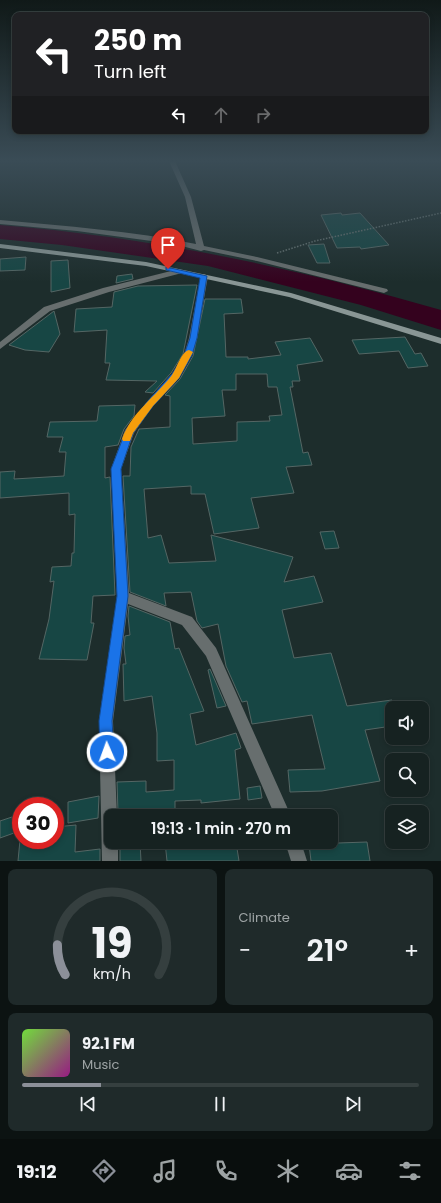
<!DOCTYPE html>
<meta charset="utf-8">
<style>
body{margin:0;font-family:Poppins,sans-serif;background:#1f2a2a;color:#f1f3f6;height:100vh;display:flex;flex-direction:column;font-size:15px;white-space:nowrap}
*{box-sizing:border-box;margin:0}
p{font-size:13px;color:#9ea4a5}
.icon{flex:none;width:22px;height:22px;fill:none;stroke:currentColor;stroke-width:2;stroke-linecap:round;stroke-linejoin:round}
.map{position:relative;height:861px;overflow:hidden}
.details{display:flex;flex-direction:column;gap:8px;padding:8px;background:#0c1312;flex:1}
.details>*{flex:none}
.top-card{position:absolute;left:12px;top:12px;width:417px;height:122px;border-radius:8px;box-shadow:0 2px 6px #0003,0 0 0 1px #353f3f;background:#202124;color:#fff;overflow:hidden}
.fabs{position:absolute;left:385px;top:701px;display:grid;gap:8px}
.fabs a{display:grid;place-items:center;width:44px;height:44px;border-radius:8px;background:#162221;box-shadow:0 2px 6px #0003,0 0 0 1px #353f3f;font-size:20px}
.speed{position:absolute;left:12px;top:797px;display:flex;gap:8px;font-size:20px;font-weight:700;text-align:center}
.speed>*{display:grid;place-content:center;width:52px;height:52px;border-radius:50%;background:#162221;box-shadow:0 2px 6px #0003,0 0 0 1px #353f3f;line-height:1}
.speed .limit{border:6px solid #d22;background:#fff;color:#111}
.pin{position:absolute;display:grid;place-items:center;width:34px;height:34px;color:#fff;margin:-41px -17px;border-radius:50% 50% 50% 0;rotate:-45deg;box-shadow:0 0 4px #0007}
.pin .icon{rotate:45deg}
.me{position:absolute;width:44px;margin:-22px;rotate:358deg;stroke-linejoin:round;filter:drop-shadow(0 0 3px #0008)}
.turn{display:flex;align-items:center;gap:14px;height:84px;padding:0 16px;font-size:18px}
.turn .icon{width:52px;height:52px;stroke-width:2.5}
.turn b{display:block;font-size:28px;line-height:34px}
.lanes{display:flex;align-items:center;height:38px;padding:0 16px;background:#0003;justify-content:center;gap:20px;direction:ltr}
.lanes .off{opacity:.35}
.big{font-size:30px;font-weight:600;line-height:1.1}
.details .card{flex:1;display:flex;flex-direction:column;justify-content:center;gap:6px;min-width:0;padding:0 14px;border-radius:8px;background:#1f2a2a}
.details .dial{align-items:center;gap:0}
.dial svg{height:104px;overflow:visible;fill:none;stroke:#353f3f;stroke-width:7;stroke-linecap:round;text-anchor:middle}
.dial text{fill:#f1f3f6;stroke:none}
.song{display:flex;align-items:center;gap:12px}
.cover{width:48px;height:48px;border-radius:6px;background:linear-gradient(135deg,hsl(100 70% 55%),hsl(310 70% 35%))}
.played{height:4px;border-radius:2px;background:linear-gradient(90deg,#8c9099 20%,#353f3f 20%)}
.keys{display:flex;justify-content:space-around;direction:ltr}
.heat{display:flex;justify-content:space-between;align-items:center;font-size:22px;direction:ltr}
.details .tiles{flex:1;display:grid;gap:8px;grid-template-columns:1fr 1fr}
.card:last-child{grid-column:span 2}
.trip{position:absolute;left:104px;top:809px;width:234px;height:40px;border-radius:8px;background:#162221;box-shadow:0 2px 6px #0003,0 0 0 1px #353f3f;font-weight:600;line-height:40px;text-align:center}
.tabs{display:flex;height:64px;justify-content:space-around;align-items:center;background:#090e0d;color:#9ea4a5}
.tabs .icon{width:28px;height:28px}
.tabs .current{color:#8c9099}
.tabs b{font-size:18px;color:#f1f3f6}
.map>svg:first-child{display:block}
.water{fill:#34021e}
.building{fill:#174644;stroke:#546664;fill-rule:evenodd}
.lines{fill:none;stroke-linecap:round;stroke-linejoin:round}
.path{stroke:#647170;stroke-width:1.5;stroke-dasharray:1.5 1.5;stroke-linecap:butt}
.minor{fill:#676e6e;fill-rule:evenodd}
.secondary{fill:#899695;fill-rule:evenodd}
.route{fill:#1a73e8;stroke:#114b97}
.slow{fill:#f59e0b}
</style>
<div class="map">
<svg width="441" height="861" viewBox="0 0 441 861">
<rect width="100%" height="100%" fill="#1d2d2c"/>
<path class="water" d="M0,225c150,12 297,43 441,85v20l-80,-25 -153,-39 -146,-21 -62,-6z"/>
<g class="building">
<path d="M341,213l1,2 18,-2 29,32 -28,4 -1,-2 -23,1 -16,-33z"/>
<path d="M324,244l6,19h-13l-9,-18z"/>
<path d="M26,257l-1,13 -25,1v-12z"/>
<path d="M68,260l2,28 -19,4v-31z"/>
<path d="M132,274l1,5 -17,4 1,-7z"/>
<path d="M197,285l-14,69 -12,19 -18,20 -8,-1 12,-11 -51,-1 4,-17h-5l2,-33 -33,2 2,-23 36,-2 2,-15 24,-6z"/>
<path d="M205,299h36l2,14 -19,1 2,43h22v2l33,-4 -6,-13 35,-4 13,23 -26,4 3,16h-8l1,6h-3l13,66 5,-1 4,13 -26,2 8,26 -43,5 8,30 -45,6 -9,-40h-14v-8l-47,3 4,49 13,-3 8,28 47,-2 -5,-26 82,22 -9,25 30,-6 9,26 -41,8 12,48 37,-5 16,53 45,-6v26l-27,4 15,51 -58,10 -32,1 -2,-22 37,-1 -13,-54 -60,9 -5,-23 -5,1 -16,-36 -8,-42 -16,4 -5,-7 -6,-29 -27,1 2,13 -36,-14 -7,-116h7l1,-29 8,-18 31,-2v-31l-5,-1 15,-16 13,-23zM236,374h31l1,13h9l5,28 -13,1 1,5 -33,1v19l-44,3 -1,-26 33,-2 -3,-26h14z"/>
<path d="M54,311l6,23 -11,18 -24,-2 -16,-5z"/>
<path d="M405,337l10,17 6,-1 7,13 -20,2 -9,-17 -40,3 -7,-14z"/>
<path d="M135,405l-1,11 -10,13 -6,16 -13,2v31l5,-1 5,118 -22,1 -2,27h3l-7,37 -48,-1 10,-40 5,-38 -4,1 2,-15 19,-1 1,-13h2l1,-39 -6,1v-22l-69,5v-26l15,-1 -1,8 50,-3 2,-24h-7l4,-15h-16l3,-15 47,-1 2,-15z"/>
<path d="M334,531l5,17 -14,1 -5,-17z"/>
<path d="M129,606l41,16 5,27 4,-1 25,63 -14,3 6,31 40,-12 5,15 -6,2 5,49 -39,4v-3l-26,1v10l-57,1 -1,-30 29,-1v11l28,-2v-30l-17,1v-28l-5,-37 -28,5 -1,-37h3l-2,-16 1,-12 5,-1 -2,-19z"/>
<path d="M210,669l16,37 -9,2 -9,-38z"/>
<path d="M260,786l2,12 -14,2 -1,-12z"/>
<path d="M99,796l-1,22 -30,5v-21z"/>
<path d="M12,817l2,16 -14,5v-17z"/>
<path d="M76,825l-1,27 25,-3v12h-82l2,-21h35v-13z"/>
<path d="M120,842h20l1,19h-21z"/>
<path d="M165,842h71l3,19h-72z"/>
<path d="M367,842l3,19h-59l-2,-17z"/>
</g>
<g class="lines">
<path class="path" d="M277,253l38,-12 126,-28"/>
<g class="minor">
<path d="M169,161h6l16,36 13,49 53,11 130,32 1,2 -4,2 -127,-32 -53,-11 -3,1 -27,-7 -97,-13 -77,-7v-4c66,6 132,11 196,24l-11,-47z"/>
<path d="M179,269l4,2 -1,2 -73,19 -59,19 -50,38v-7l44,-35 59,-19z"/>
<path d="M201,274h3l4,2 -11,62 -5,17 -13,23 -26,28 -19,27 -13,36 8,124 63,24 24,31 75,168h-16l-69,-160 -24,-31 -54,-21 -15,117 4,95h-6v26h7v19h-16l-3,-140 18,-125 -6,-127 14,-39 22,-28 25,-28 12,-19 5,-17z"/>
<path d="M285,842h16l6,19h-16z"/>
</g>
<path class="secondary" d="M0,244l146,18 145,31 150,45v6l-152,-47 -143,-31 -146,-18z"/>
</g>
<linearGradient id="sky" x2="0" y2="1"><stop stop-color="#101918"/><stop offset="0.57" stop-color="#3a4c56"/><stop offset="1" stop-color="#3a4c56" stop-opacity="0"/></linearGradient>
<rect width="441" height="282" fill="url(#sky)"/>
<path class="route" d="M166,267l41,9 -10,62 -5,17 -13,23 -26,28 -20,27 -12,36 7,127 -16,125 2,31 -2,5 -5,2 -5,-2 -2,-5 -1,-31 18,-125 -6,-127 15,-39 21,-28 25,-28 12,-19 6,-17 10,-60 -34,-8z"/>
<path class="slow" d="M189,350l4,2 -14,26 -26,28 -20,27 -3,8h-7l-1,-2c9,-26 34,-43 50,-64 5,-7 9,-23 17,-25z"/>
</svg>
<div class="fabs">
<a><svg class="icon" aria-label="sound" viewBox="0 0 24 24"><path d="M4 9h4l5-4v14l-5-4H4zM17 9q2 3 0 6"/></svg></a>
<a><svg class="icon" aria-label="search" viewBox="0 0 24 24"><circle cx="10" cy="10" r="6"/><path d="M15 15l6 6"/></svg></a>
<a><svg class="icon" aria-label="layers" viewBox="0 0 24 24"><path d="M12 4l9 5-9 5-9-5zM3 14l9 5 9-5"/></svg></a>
</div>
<div class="speed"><div class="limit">30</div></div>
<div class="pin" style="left:168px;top:269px;background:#d93025"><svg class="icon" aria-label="arrive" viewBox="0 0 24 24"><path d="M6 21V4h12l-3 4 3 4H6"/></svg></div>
<svg class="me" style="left:107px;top:752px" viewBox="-20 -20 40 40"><circle r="17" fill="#1a73e8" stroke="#fff" stroke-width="3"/><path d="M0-11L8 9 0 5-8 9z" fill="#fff"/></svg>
<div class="trip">19:13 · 1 min · 270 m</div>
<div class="top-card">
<div class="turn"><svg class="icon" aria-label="left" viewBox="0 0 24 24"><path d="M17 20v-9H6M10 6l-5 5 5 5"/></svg><div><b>250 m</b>Turn left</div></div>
<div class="lanes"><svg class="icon" aria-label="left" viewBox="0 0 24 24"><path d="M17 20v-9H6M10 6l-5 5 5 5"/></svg><svg class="icon off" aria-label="ahead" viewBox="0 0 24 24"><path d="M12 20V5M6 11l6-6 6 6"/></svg><svg class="icon off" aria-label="right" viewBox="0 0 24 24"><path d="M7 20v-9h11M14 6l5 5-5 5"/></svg></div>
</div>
</div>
<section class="details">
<div class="tiles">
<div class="card dial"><svg viewBox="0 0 100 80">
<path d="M14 69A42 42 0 1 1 86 69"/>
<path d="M14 69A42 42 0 0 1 8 46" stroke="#8c9099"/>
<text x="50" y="56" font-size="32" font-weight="700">19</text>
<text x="50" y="72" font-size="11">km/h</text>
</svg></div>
<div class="card"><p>Climate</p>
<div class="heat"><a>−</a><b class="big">21°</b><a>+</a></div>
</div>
<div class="card">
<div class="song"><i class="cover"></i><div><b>92.1 FM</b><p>Music</p></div></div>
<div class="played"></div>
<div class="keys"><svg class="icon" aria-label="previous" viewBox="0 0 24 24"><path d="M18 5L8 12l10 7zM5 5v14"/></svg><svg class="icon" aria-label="pause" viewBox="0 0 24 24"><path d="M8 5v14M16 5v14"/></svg><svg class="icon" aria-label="next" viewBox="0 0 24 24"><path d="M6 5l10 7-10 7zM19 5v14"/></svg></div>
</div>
</div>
</section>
<nav class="tabs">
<b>19:12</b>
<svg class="icon current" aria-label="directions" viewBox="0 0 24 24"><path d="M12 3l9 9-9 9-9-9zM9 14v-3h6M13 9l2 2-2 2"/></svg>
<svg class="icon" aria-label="music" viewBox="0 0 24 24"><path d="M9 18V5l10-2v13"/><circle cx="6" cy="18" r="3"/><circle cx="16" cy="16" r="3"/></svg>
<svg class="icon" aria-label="phone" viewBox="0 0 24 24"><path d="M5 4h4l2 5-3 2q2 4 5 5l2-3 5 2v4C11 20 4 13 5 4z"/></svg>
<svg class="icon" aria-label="climate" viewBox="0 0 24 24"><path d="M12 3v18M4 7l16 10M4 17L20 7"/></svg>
<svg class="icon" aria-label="car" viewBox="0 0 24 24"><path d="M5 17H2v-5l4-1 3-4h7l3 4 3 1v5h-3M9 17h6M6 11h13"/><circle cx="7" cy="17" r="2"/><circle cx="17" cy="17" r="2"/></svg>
<svg class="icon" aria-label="filters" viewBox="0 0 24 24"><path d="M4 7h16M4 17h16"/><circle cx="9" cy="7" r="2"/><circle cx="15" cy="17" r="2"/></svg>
</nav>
